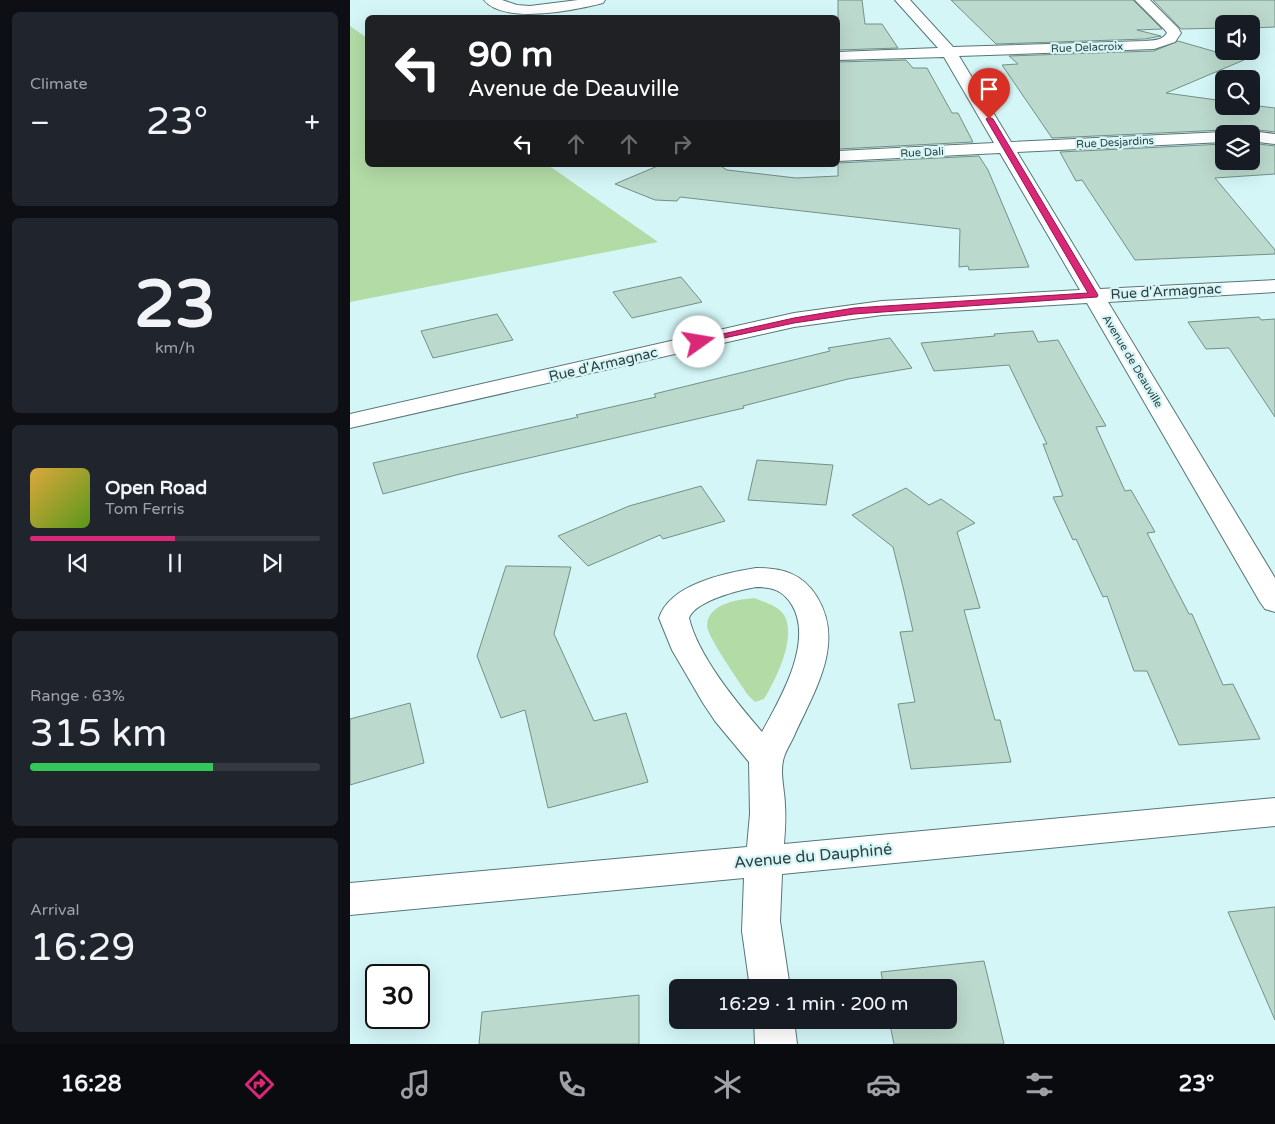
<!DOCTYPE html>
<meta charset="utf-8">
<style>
body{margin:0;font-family:"Varela Round",sans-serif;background:#20242c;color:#f1f3f6;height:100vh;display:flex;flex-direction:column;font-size:19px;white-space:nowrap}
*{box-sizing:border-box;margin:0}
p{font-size:16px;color:#9ea1a6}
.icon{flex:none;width:28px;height:28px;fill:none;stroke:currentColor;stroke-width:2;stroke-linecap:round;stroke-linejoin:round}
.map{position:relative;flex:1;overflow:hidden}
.drawer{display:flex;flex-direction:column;gap:12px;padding:12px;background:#0d0f14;width:350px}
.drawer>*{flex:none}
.top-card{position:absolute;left:15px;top:15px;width:475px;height:152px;border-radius:8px;box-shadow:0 5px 20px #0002;background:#202124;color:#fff;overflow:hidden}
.buttons{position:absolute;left:865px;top:15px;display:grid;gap:10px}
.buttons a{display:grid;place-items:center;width:45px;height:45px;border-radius:8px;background:#171b24;box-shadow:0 5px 20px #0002;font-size:25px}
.speed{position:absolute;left:15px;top:964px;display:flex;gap:10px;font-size:25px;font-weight:700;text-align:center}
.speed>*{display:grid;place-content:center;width:65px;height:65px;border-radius:50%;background:#171b24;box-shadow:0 5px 20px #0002;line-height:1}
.speed .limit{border:2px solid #111;border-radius:8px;background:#fff;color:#111}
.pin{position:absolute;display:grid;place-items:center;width:42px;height:42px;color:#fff;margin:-51px -21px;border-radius:50% 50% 50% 0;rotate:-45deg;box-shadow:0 0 5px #0007}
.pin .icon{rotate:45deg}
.me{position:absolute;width:55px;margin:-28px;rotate:77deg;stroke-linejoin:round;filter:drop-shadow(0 0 4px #0008)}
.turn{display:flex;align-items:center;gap:18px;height:105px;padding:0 20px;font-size:22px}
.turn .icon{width:65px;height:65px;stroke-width:2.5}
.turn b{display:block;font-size:35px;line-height:42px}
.lanes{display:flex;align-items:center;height:48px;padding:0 20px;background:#0003;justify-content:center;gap:25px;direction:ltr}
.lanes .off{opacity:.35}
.big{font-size:38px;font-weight:600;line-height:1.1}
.drawer .widget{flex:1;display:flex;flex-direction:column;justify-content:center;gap:8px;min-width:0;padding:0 18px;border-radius:8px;background:#20242c}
.drawer .dial{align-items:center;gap:0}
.dial b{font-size:65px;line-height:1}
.song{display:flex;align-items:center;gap:15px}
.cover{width:60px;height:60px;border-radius:8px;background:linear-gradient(135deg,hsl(40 70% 55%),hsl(90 70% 35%))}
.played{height:5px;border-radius:2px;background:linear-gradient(90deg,#db2777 50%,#363941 50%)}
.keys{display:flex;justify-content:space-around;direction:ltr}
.heat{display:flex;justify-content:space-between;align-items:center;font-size:28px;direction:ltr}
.charge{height:8px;border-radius:4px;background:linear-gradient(90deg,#34c759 63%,#363941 0)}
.trip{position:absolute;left:319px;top:979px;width:288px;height:50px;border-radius:8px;background:#171b24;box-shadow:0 5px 20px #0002;font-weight:600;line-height:50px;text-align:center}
.menu{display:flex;height:80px;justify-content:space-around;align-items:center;background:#090b0e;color:#9ea1a6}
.menu .icon{width:35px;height:35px}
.menu .selected{color:#db2777}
.menu b{font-size:22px;color:#f1f3f6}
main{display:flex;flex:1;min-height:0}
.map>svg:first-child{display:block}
.green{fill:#b2dba6}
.building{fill:#bcd9cd;stroke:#749085}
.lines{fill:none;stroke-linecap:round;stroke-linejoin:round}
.minor-casing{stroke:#577677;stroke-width:2}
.minor{fill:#fff;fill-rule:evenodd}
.route{fill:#db2777;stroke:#8e194d}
.labels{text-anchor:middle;stroke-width:4.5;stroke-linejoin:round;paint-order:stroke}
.far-street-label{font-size:11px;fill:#323f40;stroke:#d4f6f7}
.street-label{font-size:14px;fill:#323f40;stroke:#d4f6f7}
.near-street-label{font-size:16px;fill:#323f40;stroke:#d4f6f7}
</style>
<main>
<section class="drawer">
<div class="widget"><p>Climate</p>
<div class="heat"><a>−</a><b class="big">23°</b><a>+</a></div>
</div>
<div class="widget dial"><b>23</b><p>km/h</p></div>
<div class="widget">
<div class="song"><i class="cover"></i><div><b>Open Road</b><p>Tom Ferris</p></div></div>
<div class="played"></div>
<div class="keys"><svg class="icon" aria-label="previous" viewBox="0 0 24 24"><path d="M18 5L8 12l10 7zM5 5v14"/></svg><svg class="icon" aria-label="pause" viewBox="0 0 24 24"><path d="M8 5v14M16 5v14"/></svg><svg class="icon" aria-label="next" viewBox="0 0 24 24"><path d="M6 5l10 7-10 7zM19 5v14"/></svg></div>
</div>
<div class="widget"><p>Range · 63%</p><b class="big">315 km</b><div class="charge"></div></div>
<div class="widget"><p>Arrival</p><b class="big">16:29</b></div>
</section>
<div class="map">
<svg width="925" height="1044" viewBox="0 0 925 1044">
<rect width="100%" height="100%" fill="#d4f6f7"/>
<g class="green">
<path d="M0,26l17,12 1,127h180l110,77 -308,60z"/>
<path d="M404,598c10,4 23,7 30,17 13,22 -8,64 -20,84l-9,3 -7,-7c-8,-12 -42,-60 -41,-70 2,-22 30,-25 47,-27z"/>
</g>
<g class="building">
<path d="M488,0h24l3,24h17l16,24 -60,2z"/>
<path d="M601,0h182l29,29 -25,1 24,6 -16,3 -149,5z"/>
<path d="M803,0h122v27l-24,1v-4h-27v4l-43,1z"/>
<path d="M828,41l66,19 -78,33 58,8v5l27,-1 24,3v24l-24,-3 -9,5h-10l-8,-4 -172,8 -50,-73 16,-1 -9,-8 145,-5z"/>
<path d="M556,60l7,8h14l25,45h6l15,29 -135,7v-87z"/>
<path d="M901,143l24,3v28l-60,4 60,72v4l-140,6 -53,-80 -6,1 -16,-29 164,-8v17h27z"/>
<path d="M629,156l9,14 41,97 -60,3 -1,-4 -9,1 1,-38 -280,-32 -3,4 -22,-1 -40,-16 45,-19h59l8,5 69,8 42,-2v-13z"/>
<path d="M331,277l21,25 -70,16 -19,-26z"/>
<path d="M147,314l16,26 -80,18 -12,-27z"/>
<path d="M909,317l2,3 14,-1v98l-46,-69 -23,1 -18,-27z"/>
<path d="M683,331l5,11 20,-2 48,86 -10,1 29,64 6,-1 24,42 -8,1 42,81h3l31,71 10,-1 27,55 -81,6 -32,-74h-13l-27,-75 -4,1 -27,-58 -3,1 -20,-43 10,-1 -20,-52h4l-38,-79 -75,6 -13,-28 74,-7 -1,-2z"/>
<path d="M540,338l22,30 -64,11 -105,27 1,2 -284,66 -77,20 -10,-31 205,-46 -2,-2 80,-18 -2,-3 176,-43 -2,-3z"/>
<path d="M407,460l76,5 -7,40 -78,-5z"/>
<path d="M351,486l24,35 -62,18 -3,-4 -72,31 -30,-30 71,-30z"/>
<path d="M556,488l23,17 12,-6 34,24 -18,9 23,76 -16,2 31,110h5l11,42 -100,7 -13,-65 17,-2 -15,-70 13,-1 -9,-40 -11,-44 -41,-32z"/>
<path d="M156,566l65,1 -17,67 40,87 32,-8 22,69 -100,26 -23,-98 -24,8 -24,-62z"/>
<path d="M60,703l14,60 -74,22v-66z"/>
<path d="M925,907v113l-47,-108z"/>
<path d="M634,961l20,83h-110l-5,-24h59v-32h-64l-3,-16z"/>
<path d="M289,995v49h-160l3,-32z"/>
</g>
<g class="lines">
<defs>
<g id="minor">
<path d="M134,0h18l15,5 13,1 48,-6h27l-2,3c-27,7 -99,22 -119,-3z"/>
<path d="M545,0h15l43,47 192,-6c8,-1 17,0 22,-8l-2,-3 -30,-30h15l28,28 3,5 -6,9 -21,7 -195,7 52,86 213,-10 6,2h-6v8l-207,10 83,137 175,-9v12l-167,10 167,276v34l-10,-3 -5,-7 -173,-299 -205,12 -88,12 -444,101v-14l444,-101 88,-12 198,-11 -80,-137 -162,8v-10l156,-8 -50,-86 -106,3v-8l100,-4z"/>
<path d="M901,131l24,3v10l-24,-3v-7h-7z"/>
<path d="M406,568c27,0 47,6 61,29 29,47 -4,96 -23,139 -3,7 -8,14 -10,21 -5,15 1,34 1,49 1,13 0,25 -1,38l491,-46v28l-493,48 -2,47 10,67h-40l-8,-57 2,-53 -394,37v-32l397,-36 3,-33 -1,-52 -34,-41 -12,-18 -31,-53 -13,-32c11,-34 66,-45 97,-50zM406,587c16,0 27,3 36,18 22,37 -12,94 -30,127 -25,-29 -64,-76 -73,-114 6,-17 50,-28 67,-31z"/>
<path d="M404,1020h40l3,24h-42z"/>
</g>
</defs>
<use href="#minor" class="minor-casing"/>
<use href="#minor" class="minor"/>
</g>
<path class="route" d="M639,117l4,2 105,176 -1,2 -243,17 -60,9 -98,21v-4l98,-22 60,-10 234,-15 -102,-174z"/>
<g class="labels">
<g class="far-street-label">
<text transform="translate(737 47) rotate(-2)" y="4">Rue Delacroix</text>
<text transform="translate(765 142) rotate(-3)" y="4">Rue Desjardins</text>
<text transform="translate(572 152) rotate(-3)" y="4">Rue Dali</text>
<text transform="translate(783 361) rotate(59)" y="4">Avenue de Deauville</text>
</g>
<g class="street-label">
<text transform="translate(816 291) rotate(-3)" y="5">Rue d'Armagnac</text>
<text transform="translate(253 364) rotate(-13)" y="5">Rue d'Armagnac</text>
</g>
<g class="near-street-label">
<text transform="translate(463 855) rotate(-5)" y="6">Avenue du Dauphiné</text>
</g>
</g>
</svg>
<div class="buttons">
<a><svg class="icon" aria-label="sound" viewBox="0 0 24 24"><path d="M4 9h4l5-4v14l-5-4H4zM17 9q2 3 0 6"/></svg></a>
<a><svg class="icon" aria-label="search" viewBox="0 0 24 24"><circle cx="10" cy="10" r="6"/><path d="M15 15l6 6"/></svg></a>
<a><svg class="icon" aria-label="layers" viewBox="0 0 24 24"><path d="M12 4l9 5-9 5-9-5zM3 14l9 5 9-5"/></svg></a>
</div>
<div class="speed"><div class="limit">30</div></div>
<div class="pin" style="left:639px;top:119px;background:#d93025"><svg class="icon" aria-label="arrive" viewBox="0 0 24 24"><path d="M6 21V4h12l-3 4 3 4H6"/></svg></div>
<svg class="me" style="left:349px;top:342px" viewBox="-20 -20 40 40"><circle r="19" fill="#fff"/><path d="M0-13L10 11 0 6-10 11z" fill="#db2777"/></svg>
<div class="trip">16:29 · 1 min · 200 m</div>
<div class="top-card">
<div class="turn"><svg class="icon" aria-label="left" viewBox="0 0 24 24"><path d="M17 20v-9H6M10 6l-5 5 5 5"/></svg><div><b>90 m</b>Avenue de Deauville</div></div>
<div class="lanes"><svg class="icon" aria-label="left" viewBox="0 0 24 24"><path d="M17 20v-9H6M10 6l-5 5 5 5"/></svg><svg class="icon off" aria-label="ahead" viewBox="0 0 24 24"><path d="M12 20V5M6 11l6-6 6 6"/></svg><svg class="icon off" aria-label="ahead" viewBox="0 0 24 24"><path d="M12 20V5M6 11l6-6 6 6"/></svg><svg class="icon off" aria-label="right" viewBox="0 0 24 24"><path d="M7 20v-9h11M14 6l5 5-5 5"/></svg></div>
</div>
</div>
</main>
<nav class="menu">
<b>16:28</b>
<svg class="icon selected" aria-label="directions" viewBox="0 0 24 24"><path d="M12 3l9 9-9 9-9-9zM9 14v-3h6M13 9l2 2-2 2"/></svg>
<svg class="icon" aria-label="music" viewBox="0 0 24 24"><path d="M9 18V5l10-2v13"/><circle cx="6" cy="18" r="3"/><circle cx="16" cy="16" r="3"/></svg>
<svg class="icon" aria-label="phone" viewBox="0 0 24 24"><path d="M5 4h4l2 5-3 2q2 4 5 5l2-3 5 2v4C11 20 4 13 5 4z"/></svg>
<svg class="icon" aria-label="climate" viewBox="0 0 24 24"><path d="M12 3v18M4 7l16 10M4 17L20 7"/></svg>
<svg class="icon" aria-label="car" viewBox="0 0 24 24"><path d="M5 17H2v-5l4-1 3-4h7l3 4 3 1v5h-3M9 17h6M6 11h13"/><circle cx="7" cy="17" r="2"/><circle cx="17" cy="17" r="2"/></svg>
<svg class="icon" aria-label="filters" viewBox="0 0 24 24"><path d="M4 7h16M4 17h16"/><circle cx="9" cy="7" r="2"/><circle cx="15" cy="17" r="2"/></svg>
<b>23°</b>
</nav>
